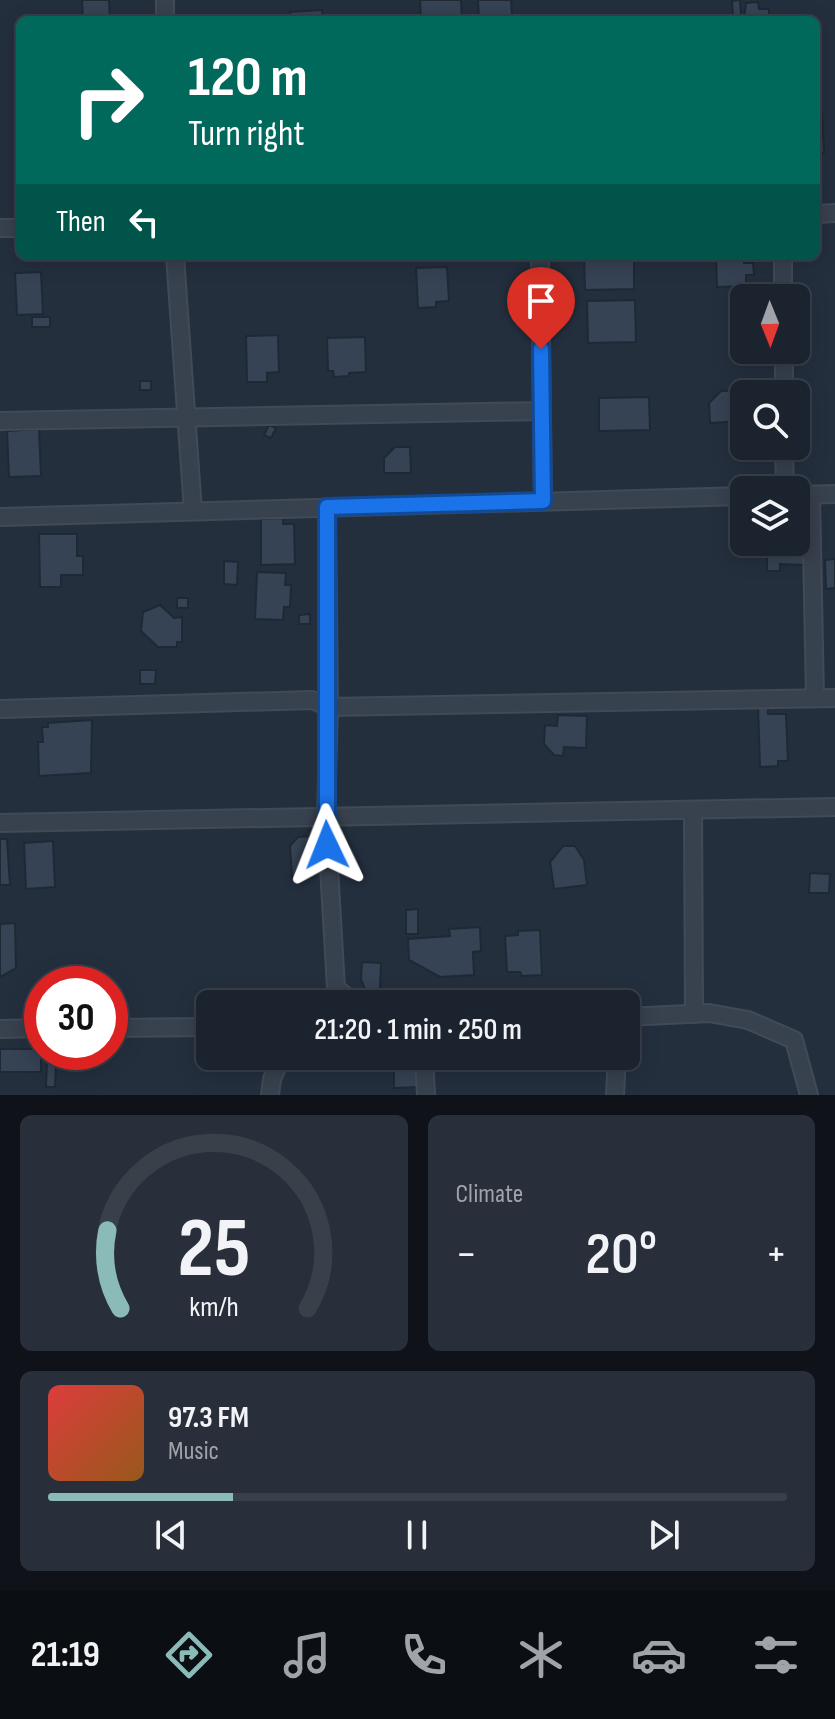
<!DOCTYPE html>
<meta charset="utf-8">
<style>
body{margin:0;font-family:"Sofia Sans Condensed",sans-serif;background:#282f3a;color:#f1f3f6;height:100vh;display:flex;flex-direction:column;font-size:30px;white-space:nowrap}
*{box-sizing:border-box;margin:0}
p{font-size:26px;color:#a0a4aa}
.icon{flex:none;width:44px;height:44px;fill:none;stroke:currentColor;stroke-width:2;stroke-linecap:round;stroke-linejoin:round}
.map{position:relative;height:1095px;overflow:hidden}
.drawer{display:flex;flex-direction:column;gap:20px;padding:20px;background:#0f1319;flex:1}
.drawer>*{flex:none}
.banner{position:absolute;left:16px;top:16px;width:804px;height:244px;border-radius:12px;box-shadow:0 4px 20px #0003,0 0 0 2px #39404a;background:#00695c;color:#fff;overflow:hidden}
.needle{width:52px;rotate:179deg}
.buttons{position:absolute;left:730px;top:284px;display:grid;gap:16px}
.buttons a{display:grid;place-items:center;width:80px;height:80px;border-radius:12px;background:#1b232e;box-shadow:0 4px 20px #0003,0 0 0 2px #39404a;font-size:40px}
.speed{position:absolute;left:24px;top:966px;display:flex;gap:16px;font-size:40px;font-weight:700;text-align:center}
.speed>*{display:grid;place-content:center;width:104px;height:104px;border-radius:50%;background:#1b232e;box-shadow:0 4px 20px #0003,0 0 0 2px #39404a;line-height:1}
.speed .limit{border:12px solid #d22;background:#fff;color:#111}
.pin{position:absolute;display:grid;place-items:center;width:68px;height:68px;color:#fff;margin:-82px -34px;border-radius:50% 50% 50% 0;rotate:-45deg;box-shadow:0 0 8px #0007}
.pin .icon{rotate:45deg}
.me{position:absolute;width:88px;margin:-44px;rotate:358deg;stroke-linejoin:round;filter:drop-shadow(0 0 6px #0008)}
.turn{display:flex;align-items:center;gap:28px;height:168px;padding:0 40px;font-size:36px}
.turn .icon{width:104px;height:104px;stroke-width:2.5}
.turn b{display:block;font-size:56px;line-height:68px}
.then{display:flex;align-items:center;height:76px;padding:0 40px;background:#0003;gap:16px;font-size:30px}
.big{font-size:60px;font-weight:600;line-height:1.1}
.drawer .tile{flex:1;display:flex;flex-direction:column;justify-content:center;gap:12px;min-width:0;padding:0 28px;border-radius:12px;background:#282f3a}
.drawer .dial{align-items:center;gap:0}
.dial svg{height:208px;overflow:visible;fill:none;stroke:#39404a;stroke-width:7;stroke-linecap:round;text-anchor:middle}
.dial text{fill:#f1f3f6;stroke:none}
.song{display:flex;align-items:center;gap:24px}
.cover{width:96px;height:96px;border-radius:12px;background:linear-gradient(135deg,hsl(0 70% 55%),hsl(30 70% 35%))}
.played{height:8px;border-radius:4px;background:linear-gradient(90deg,#8bbbb9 25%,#39404a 25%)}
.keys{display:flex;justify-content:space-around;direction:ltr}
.heat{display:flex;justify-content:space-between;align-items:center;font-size:44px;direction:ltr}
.drawer .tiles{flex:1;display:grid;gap:20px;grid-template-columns:1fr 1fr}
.tile:last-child{grid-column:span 2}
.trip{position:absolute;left:196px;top:990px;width:444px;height:80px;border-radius:12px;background:#1b232e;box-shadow:0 4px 20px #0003,0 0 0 2px #39404a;font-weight:600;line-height:80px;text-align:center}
.menu{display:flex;height:128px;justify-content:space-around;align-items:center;background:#0b0e12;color:#a0a4aa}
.menu .icon{width:56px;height:56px}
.menu .current{color:#8bbbb9}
.menu b{font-size:36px;color:#f1f3f6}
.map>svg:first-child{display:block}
.building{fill:#364354;stroke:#1f2835;stroke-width:2}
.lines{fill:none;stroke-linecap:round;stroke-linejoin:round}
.street-casing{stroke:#414a57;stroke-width:20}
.street{stroke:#38414e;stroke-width:16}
.route-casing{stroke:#114b97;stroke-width:20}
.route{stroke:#1a73e8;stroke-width:14}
</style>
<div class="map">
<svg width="835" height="1095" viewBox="0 0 835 1095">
<rect width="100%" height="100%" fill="#242f3e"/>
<g class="building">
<path d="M82,0h27l1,20h-27z"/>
<path d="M420,0h41l1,20h-41z"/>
<path d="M478,0h33l1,15 -33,5z"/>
<path d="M740,0l1,17h-8l-1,-16z"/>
<path d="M758,2l1,7h10v11h-25l2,-17z"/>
<path d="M322,10l1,10h-33v-8z"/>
<path d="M816,114h6l2,39h-8z"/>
<path d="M584,256h12v4h38v29l-49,1z"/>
<path d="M716,256h28v7h9l1,12h-8v11l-29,1z"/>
<path d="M447,267l2,34 -13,1v5l-18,1 -2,-40z"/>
<path d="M41,272l2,42 -26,1 -2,-42z"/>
<path d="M635,300l1,42 -48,1 -1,-42z"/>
<rect x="32" y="317" width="18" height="10"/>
<path d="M278,335l1,37 -12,1v9h-20l-1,-46z"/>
<path d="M365,337l1,35 -17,1v3l-15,1 -1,-6h-5l-1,-33z"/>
<rect x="140" y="381" width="11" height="9"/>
<path d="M754,390v4h-10l-1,27 -33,2 -1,-20 12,-12z"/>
<path d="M649,397l1,33 -51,1v-33z"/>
<path d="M269,425l7,3 -5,10 -7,-3z"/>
<path d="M39,429l2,47 -32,1 -2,-46z"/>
<path d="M395,447h15l1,26h-27v-15z"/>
<path d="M283,518v6h11l1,40 -34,1v-46z"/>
<path d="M796,530l9,10 -1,25 -24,-1v7h-13v-29h29z"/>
<path d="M39,534h38v22h6v19h-22v12h-21z"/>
<path d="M835,559v29l-9,1 -1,-29z"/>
<path d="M224,561l14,1 -1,23 -13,-1z"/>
<path d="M257,572l29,1 -1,12h6l-1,22h-6l-1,13 -28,-1z"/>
<rect x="177" y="598" width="11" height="10"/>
<path d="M160,605l14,13 8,-1v25h-5v5h-19l-17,-16 2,-19z"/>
<path d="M310,614v10h-11v-9z"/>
<path d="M140,670h16l-1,14h-15z"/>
<path d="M768,705v9h18l2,47h-10v5l-18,1 -2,-61z"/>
<path d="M558,715l29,1 -1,32 -22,-1 -1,9 -9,-1 -10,-11 1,-19 12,1z"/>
<path d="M92,720l-1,53 -52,3 -1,-34h5l-1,-15h6v-4z"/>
<path d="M310,836v15l12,-1 1,11h-8v16l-23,1 -2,-32 8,-9z"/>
<path d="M0,839h7l3,46h-10z"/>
<path d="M53,841l2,46 -29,2 -2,-46z"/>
<path d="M563,846h12l9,14 3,25 -33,4 -4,-27z"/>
<path d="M810,873l20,1 -1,19h-20z"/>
<path d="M418,909v25h-12v-24z"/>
<path d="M15,923l1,45 -16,9v-53z"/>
<path d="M480,927l1,24 -8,1 1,23 -34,2 -31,-17 -1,-21 42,-3 -1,-7z"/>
<path d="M540,930l2,45 -20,1 -2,-4h-13l-2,-36 13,-1v-4z"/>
<path d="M362,962l19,1 -1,26h-15l-4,-10z"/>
<rect x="0" y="1049" width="41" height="23"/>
<path d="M47,1061l9,1 -1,25h-9z"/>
<path d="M394,1068h24v19l-24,1z"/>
</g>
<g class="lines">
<defs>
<g id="street">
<path d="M165,0v20"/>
<path d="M816,214l19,-1"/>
<path d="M0,228h20"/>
<path d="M175,256l18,255"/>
<path d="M540,256l3,245"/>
<path d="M783,256v42"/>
<path d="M784,350v44"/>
<path d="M0,421l542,-10"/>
<path d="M784,446l1,44"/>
<path d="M796,495l39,-1"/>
<path d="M811,495l4,203"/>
<path d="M327,507l2,200 -3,109 10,172 20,16"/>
<path d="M0,517l744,-21"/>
<path d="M0,709l312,-9 17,7 506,-9"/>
<path d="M693,810l1,204"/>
<path d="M0,823l835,-16"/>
<path d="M626,1017l83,-4 39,7 46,20 15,55"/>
<path d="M110,1028l100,-1"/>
<path d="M0,1029l42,-1"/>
<path d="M424,1056l2,39"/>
<path d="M270,1095l2,-16 10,-23"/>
<path d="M615,1095l2,-39"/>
</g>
</defs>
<use href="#street" class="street-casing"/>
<use href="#street" class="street"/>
</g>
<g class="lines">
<defs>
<path id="route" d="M327,845v-338l216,-6 -2,-152"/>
</defs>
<use href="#route" class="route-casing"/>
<use href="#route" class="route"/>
</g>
</svg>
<div class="buttons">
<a><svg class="needle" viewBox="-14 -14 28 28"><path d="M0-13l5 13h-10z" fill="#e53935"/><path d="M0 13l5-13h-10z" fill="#a0a4aa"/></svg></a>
<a><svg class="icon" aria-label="search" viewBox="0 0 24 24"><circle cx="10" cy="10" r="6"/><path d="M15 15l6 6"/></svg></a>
<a><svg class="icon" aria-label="layers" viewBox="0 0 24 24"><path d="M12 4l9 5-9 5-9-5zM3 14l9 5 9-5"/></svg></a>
</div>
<div class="speed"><div class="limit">30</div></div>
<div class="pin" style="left:541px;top:349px;background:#d93025"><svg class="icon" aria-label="arrive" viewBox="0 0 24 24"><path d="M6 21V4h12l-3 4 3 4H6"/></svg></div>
<svg class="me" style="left:327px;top:845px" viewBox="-20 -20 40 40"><path d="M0-17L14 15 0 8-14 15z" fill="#1a73e8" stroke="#fff" stroke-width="4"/></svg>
<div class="trip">21:20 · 1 min · 250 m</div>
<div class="banner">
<div class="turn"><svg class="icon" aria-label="right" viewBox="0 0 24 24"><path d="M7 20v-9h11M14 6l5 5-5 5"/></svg><div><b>120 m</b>Turn right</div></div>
<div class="then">Then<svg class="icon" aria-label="left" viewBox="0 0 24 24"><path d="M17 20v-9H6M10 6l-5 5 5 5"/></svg></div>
</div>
</div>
<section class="drawer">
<div class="tiles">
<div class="tile dial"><svg viewBox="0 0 100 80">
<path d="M14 69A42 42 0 1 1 86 69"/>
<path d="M14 69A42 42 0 0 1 9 39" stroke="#8bbbb9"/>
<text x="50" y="56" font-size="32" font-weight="700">25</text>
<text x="50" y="72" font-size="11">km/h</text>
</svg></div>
<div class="tile"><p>Climate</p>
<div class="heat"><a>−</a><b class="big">20°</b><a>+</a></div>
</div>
<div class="tile">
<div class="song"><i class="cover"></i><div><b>97.3 FM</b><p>Music</p></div></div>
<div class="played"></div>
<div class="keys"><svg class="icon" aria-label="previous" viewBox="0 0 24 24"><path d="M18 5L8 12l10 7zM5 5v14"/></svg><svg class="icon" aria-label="pause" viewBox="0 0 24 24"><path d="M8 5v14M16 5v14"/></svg><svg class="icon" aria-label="next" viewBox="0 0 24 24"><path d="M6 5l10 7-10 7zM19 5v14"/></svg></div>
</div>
</div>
</section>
<nav class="menu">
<b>21:19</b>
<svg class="icon current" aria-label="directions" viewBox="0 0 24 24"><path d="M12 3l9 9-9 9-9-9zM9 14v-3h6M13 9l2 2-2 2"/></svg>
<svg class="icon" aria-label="music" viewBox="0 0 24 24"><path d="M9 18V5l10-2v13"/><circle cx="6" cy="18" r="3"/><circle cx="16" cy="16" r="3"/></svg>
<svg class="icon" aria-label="phone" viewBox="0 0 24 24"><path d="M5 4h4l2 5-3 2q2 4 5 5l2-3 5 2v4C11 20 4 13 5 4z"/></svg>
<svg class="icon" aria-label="climate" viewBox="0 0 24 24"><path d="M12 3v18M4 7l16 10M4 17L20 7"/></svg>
<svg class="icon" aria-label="car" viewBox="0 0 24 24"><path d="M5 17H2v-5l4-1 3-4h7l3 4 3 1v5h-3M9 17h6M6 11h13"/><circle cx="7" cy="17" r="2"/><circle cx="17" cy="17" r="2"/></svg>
<svg class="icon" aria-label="filters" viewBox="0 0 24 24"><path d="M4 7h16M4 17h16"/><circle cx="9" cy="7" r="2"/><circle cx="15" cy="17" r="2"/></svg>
</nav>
